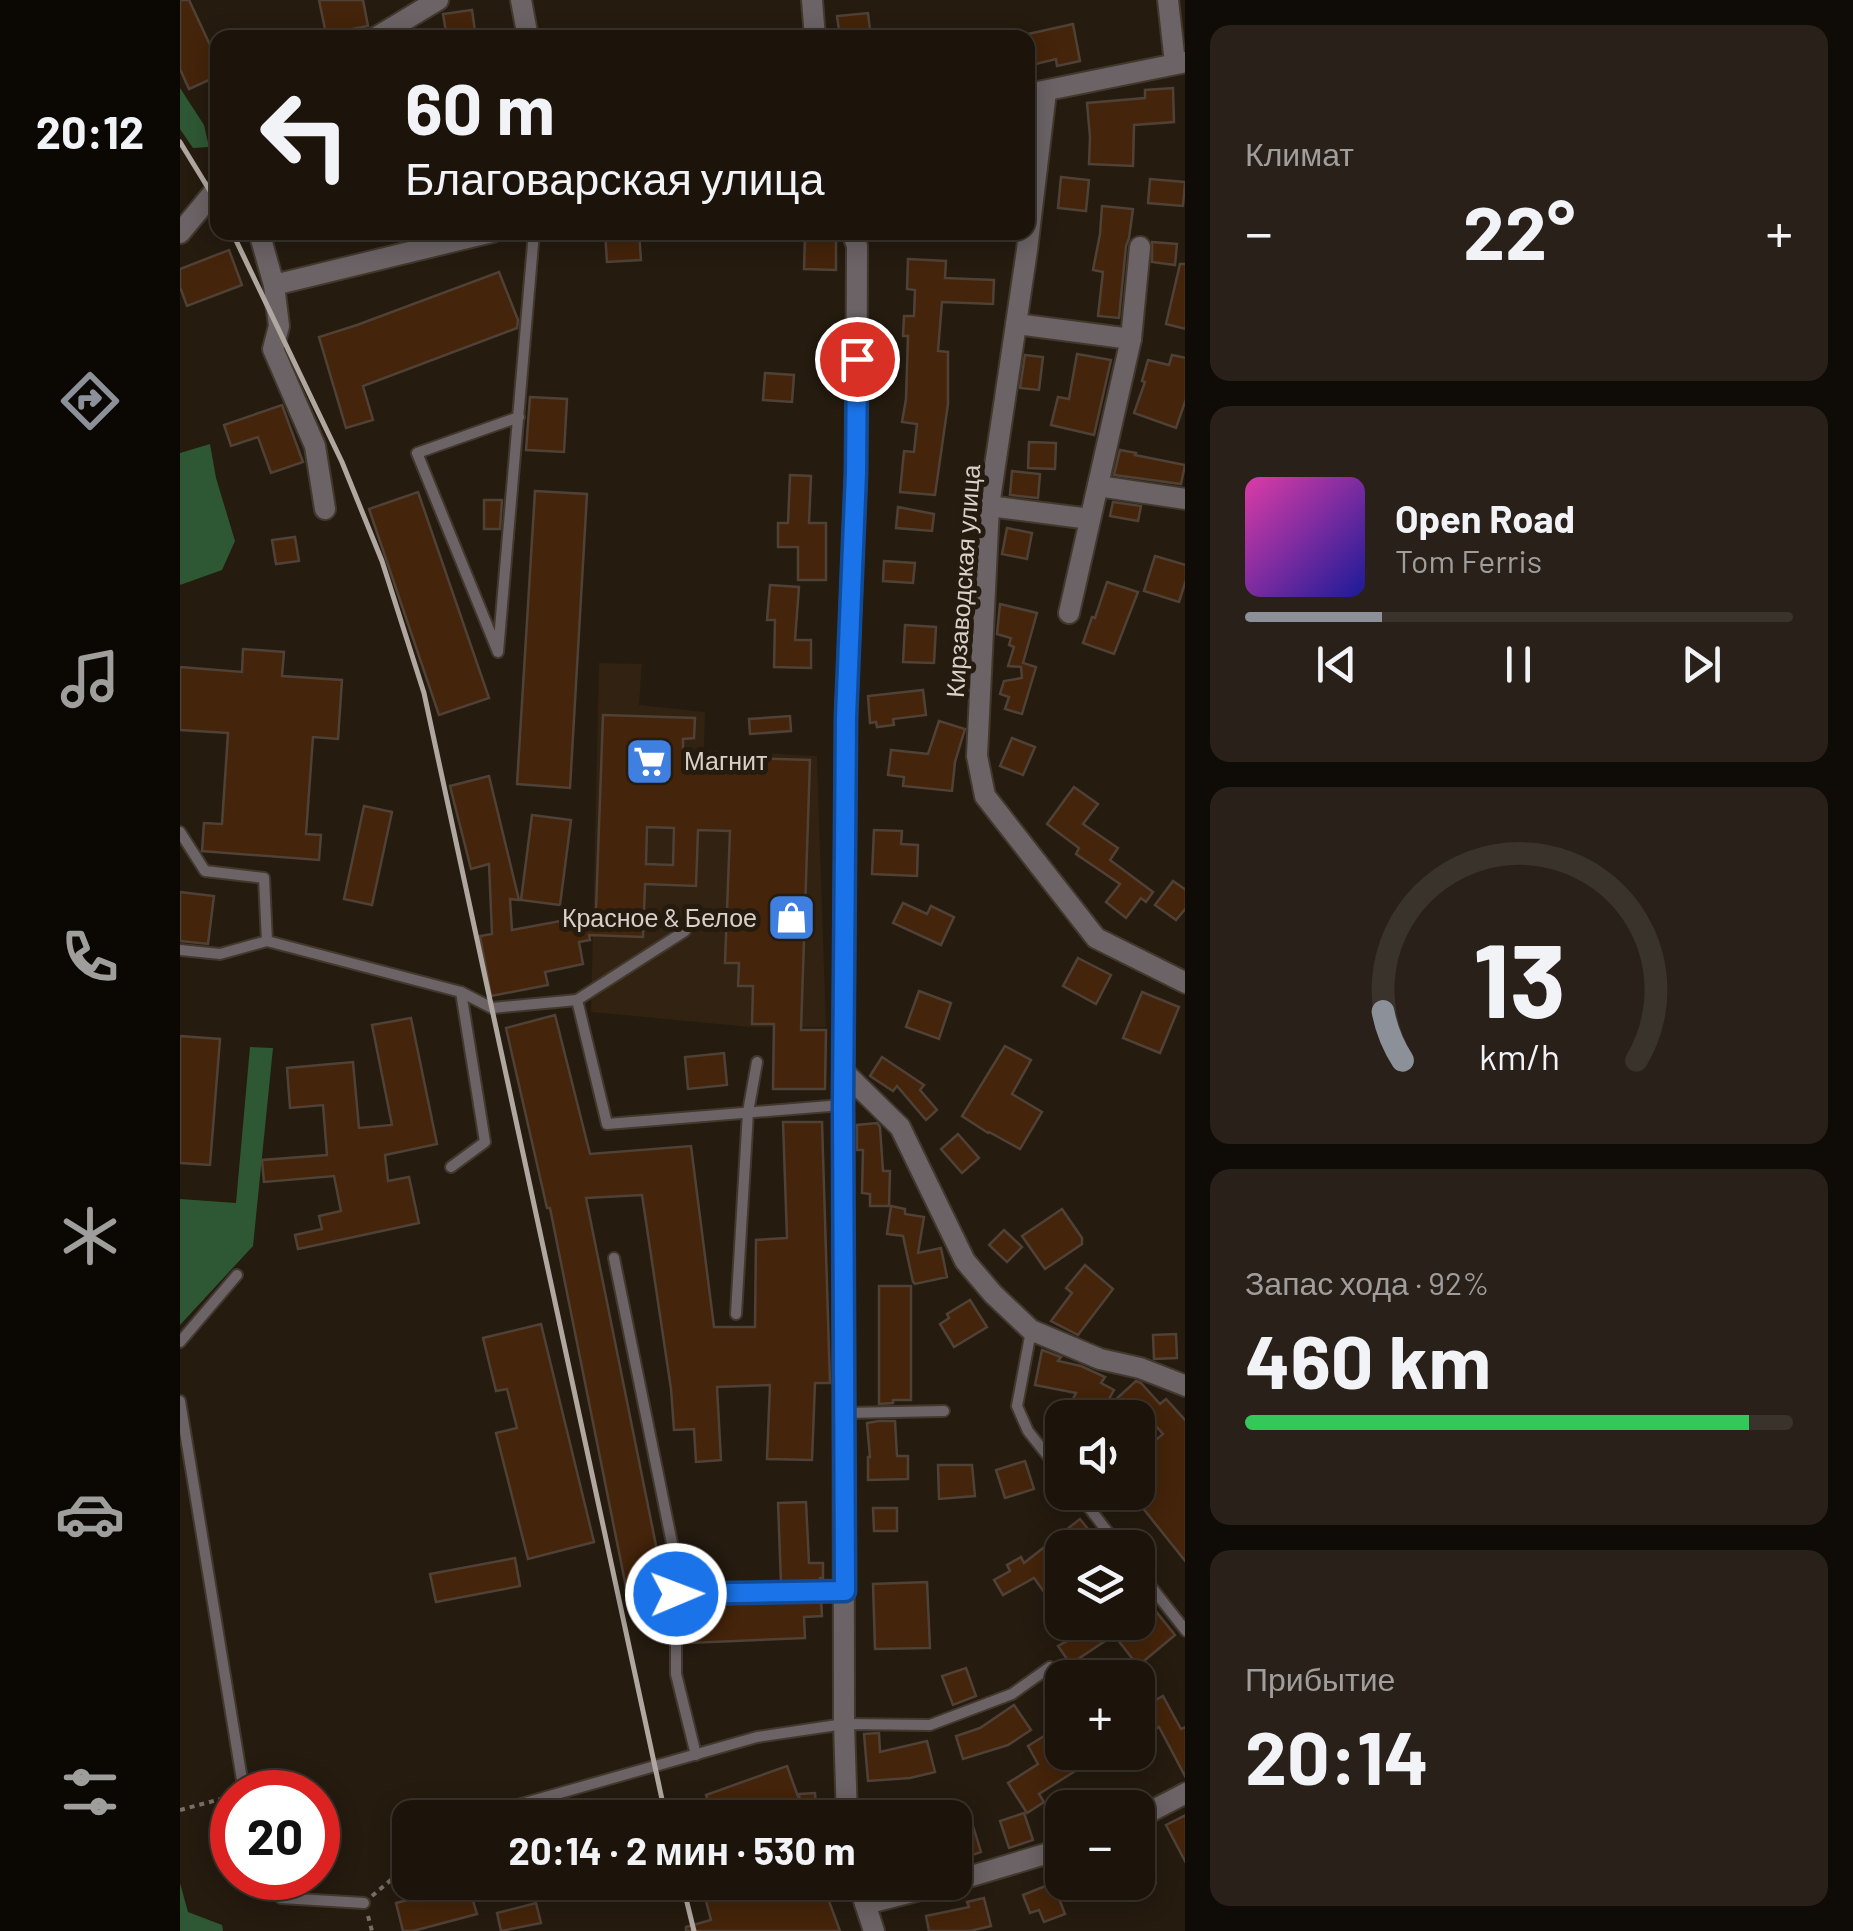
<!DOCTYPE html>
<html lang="ru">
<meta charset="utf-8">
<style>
body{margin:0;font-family:Barlow,sans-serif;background:#292119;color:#f1f3f6;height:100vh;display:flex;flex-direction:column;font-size:38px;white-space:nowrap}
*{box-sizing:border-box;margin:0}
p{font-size:32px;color:#a09e9d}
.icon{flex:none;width:55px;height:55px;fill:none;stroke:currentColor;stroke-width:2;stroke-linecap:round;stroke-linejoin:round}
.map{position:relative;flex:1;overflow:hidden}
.side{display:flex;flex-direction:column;gap:25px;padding:25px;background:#0f0b06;width:668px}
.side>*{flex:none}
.hud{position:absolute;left:30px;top:30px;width:825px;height:210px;border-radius:20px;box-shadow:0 5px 25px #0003,0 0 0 2px #3a332c;background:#1c140b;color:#f1f3f6;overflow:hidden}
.controls{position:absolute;left:865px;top:1400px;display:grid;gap:20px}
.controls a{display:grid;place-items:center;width:110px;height:110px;border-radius:20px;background:#1c140b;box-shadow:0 5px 25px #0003,0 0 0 2px #3a332c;font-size:50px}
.speed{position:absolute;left:30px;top:1770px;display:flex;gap:20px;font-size:50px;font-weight:700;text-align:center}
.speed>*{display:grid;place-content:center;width:130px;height:130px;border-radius:50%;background:#1c140b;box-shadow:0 5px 25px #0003,0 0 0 2px #3a332c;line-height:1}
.speed .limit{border:15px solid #d22;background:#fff;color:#111}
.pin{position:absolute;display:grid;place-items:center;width:85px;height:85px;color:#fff;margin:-42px;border:5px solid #fff;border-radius:50%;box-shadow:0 2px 10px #0007}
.me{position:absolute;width:110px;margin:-55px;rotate:89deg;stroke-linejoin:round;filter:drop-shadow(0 0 8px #0008)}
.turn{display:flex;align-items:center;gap:35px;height:210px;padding:0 30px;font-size:45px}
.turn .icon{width:130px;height:130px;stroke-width:2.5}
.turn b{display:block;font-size:70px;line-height:85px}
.big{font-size:75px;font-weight:700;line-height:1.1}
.side .widget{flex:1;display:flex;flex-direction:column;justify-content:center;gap:15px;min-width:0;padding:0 35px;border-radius:20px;background:#292119}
.side .dial{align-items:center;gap:0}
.dial svg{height:260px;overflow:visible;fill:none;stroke:#3a332c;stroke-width:7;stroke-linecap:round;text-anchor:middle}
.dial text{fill:#f1f3f6;stroke:none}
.song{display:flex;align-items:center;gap:30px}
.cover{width:120px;height:120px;border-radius:15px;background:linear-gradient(135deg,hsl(320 70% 55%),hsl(240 70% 35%))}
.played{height:10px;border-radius:5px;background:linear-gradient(90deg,#8c9099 25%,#3a332c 25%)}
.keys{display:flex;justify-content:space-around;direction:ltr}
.heat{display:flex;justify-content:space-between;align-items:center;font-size:55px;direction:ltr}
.charge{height:15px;border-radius:8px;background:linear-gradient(90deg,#34c759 92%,#3a332c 0)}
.trip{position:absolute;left:212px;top:1800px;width:580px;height:100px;border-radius:20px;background:#1c140b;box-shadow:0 5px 25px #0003,0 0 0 2px #3a332c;font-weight:700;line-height:100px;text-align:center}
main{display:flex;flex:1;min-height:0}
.tab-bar{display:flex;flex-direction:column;width:180px;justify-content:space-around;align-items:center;background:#0b0804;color:#a09e9d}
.tab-bar .icon{width:70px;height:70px}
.tab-bar .current{color:#8c9099}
.tab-bar b{font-size:45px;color:#f1f3f6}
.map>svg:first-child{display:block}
.built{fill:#312211}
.forest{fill:#2e5833}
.building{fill:#44240a;stroke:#504137;stroke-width:2.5;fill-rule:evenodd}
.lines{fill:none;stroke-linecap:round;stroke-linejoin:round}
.service-casing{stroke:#42382d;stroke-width:14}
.minor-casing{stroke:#42382d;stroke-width:24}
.tertiary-casing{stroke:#42382d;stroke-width:24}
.path{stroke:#776e64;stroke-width:4;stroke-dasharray:5 5;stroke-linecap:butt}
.service{stroke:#6b6365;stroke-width:10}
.minor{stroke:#6b6365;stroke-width:20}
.tertiary{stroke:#6b6365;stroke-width:20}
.rail{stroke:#b0a8a0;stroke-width:5}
.route-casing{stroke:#114b97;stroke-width:25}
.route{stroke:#1a73e8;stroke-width:18}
.labels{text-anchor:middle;stroke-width:10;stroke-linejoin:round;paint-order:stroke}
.street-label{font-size:25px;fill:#d8d0c9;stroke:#251b0f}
.poi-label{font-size:25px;fill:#d8d0c9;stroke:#251b0f;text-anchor:start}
</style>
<main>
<nav class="tab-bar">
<b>20:12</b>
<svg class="icon current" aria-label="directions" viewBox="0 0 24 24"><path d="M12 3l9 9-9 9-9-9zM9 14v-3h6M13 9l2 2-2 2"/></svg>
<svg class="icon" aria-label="music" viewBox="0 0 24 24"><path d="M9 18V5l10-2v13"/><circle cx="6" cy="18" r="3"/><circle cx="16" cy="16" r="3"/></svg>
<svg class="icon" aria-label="phone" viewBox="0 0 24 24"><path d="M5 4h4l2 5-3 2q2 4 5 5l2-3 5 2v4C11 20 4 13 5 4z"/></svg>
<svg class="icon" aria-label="climate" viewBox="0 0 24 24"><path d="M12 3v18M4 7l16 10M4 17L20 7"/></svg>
<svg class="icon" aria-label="car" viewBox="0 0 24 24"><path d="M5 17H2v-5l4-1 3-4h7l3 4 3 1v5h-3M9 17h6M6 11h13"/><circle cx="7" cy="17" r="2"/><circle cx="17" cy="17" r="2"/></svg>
<svg class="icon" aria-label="filters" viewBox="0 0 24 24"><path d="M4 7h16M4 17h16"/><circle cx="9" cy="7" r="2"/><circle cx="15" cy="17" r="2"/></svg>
</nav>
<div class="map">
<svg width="1006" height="1931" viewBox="0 0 1006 1931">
<rect width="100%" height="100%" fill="#251b0f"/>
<path class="built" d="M419,663l43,1 -3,41 66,7 -1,38 113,6 9,271h-77l-158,-15z"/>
<g class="forest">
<path d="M0,88l24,37 5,22 -16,1 -13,-19z"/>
<path d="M30,444l6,34 19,63 -13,29 -42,15v-132z"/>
<path d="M70,1047l23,1 -20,198 -73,79v-126l56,4z"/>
<path d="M0,1883l8,29 34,13 1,6h-43z"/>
</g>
<g class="building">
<path d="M0,0h9l29,62v14l-29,13 -9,-20z"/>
<path d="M139,0h44l5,26 -42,8z"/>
<path d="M292,10l4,28h-29l-4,-24z"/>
<path d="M688,13l3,25h-31l-3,-22z"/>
<path d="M893,24l7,37 -23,5 -1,-7 -28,7v-32z"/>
<path d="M993,88l1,34 -40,3 -1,41 -44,-2 1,-27 -3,-34 58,-5v-8z"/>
<path d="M881,177l28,3 -3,31 -28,-3z"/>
<path d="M970,179l35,3 -2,24 -35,-3z"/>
<path d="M922,206l31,3 -4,29 -3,8 -7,72 -21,-2 5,-44 -10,-2 7,-36z"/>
<path d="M425,232h34l2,28 -34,2z"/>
<path d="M625,233h31v37l-32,-1z"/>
<path d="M972,242l25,2 -2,21 -23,-3z"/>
<path d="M49,250l13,35 -55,21 -7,-19v-18z"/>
<path d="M728,259l38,2 -1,17 49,2 -1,24 -51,-2 -4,49 10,1v52l-13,91 -35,-3 4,-41 10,1 3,-28 -15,-2 4,-23 2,-63h-5l1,-20h10l1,-26 -8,-1z"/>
<path d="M1000,264h6v65l-20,-5z"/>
<path d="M319,272l19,48 -1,8 -154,58 10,34 -27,8 -27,-91 38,-12z"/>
<path d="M897,354l34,6 -17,75 -43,-10 7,-28 11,2z"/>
<path d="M845,355l18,2 -4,33 -19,-2z"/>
<path d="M992,355l14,3v41l-10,29 -42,-15 11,-31 -3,-1 6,-21 21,5z"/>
<path d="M585,373l29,2 -2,27 -29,-2z"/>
<path d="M350,397l37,2 -3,53 -38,-2z"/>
<path d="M102,405l21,57 -32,11 -13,-36 -27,9 -7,-21z"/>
<path d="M849,442l27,1 -1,26 -27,-1z"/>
<path d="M940,450l16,3 -1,2 50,10 -4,19 -67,-9z"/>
<path d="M832,471l28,3 -2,24 -28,-3z"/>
<path d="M610,475l21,1 -2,47h17v57h-28v-33h-20v-24h10z"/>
<path d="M355,491l52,3 -17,294 -53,-4z"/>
<path d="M238,492l71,206 -50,17 -70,-206z"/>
<path d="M304,500h18l-2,29h-16z"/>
<path d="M933,502l28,4 -3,15 -28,-5z"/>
<path d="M718,507l36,7 -2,17 -36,-3z"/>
<path d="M827,528l25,5 -5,26 -25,-5z"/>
<path d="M115,537l4,24 -23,3 -4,-24z"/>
<path d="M975,556l31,9v15l-7,22 -35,-11z"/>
<path d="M704,561l31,2 -2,20 -30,-2z"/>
<path d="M927,582l31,10 -24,62 -31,-11 9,-26 3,1z"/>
<path d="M590,585l29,2 -4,53h16v28l-37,-1 1,-47h-8z"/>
<path d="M820,604l37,9 -14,50 13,4 -14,47 -17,-5 4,-12 -9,-3 4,-13 18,-3 -1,-11 -13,-1 6,-19 -5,-2 2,-7 -14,-4z"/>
<path d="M725,625l31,2 -2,36 -31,-1z"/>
<path d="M63,649l41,3 -2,24 60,4 -4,59 -25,-2 -7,97 15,1 -2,25 -117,-9 2,-28 18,1 6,-91 -48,-3v-63l62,5z"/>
<path d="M743,690l3,25 -33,4 1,6 -17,2 -1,-5 -6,1 -2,-27z"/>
<path d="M423,715l92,3 -1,20 -11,1v17l127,4 -9,270h25l-1,59h-52l1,-65h-22l1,-38h-15l1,-23h-14l5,-132 -32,-1 -2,56 -51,-2 -2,53 -54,-2 1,5 -11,2 4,22 -38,8 3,13 -57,11 -11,-60 12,-2 -3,-70 -18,5 -21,-83 39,-10 30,124 -9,-1 2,31 97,-18 -13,-2zM467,827l27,1 -1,37 -27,-1z"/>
<path d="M610,716l1,15 -41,3 -1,-15z"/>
<path d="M759,721l26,8 -10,33 -3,29 -49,-5 1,-9 -16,-2 3,-25 37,4z"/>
<path d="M832,738l23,9 -12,28 -23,-9z"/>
<path d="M894,787l24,17 -15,20 35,24 -8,12 43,32 -7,10 -5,-4 -15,20 -20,-16 14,-18 -44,-30 3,-6 -32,-24z"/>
<path d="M184,806l28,6 -20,93 -28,-6z"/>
<path d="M352,815l39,5 -11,85 -39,-5z"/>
<path d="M694,830l28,1 -1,13 17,1 -1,31 -45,-2z"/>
<path d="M993,881l13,9v18l-10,12 -21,-15z"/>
<path d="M0,892l34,4 -6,48 -28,-3z"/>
<path d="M723,903l24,11 4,-8 23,11 -13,28 -48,-22z"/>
<path d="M898,958l33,17 -15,29 -33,-18z"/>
<path d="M739,991l32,12 -12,36 -33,-12z"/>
<path d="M962,992l37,15 -19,46 -37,-15z"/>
<path d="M375,1015l35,139 101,-8 23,181h41l1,-87 31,-2 -4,-116h39l8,261h-15l-3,77 -45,-1 3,-74 -53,2 4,73 -25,2 -2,-33 -20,1 -3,-41 -29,-194 -56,3 80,397 -37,7 -79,-394h-3l-41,-180z"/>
<path d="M231,1018l26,126 -52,11 3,26 21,-4 10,46 -121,26 -3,-14 27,-6 -3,-13 22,-5 -7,-35 -70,6 -2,-22 65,-5 -4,-50 -33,3 -3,-40 66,-6 6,66 33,-3 -20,-100z"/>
<path d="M0,1036l40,3 -10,126 -30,-2z"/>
<path d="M825,1046l26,14 -19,34 30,18 -22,37 -31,-17 -1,1 -26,-17z"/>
<path d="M544,1053l3,32 -39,4 -3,-32z"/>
<path d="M702,1057l42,28 -4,5 17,20 -11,10 -29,-34 -4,5 -23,-15z"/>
<path d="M697,1123l3,4 3,44h7l-1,35h-19v-12l-8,-1 1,-43h-6v-25z"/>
<path d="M778,1134l21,24 -17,15 -21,-24z"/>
<path d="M711,1206l14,3v5l19,3 -6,36 23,-5 6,29 -32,7 -2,-2 -10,-46 -16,-2z"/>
<path d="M882,1209l20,29v6l-37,25 -23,-33z"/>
<path d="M824,1230l18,17 -15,15 -18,-17z"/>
<path d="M905,1265l28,24 -35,46 -27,-14 21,-28 -6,-5z"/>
<path d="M699,1286h32v114h-18v3l-14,1z"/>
<path d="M790,1300l17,27 -33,20 -14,-23 9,-6 -2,-4z"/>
<path d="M361,1324l53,218 -66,17 -32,-126 21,-5 -10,-39 -11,2 -13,-53z"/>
<path d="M996,1334l1,24 -23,1 -1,-24z"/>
<path d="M862,1350l19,7 -3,4 23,5 24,11 -4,6 13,7 -14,25 -27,-16 3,-6 -41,-8z"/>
<path d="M956,1381l5,2 19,21 6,-5 20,22v141l-56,-70h8v-37l25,-21 -19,-21 -5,5h-9l-16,-17z"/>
<path d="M699,1421h16l2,35h11v23l-40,1v-23h2l-3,-34z"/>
<path d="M845,1461l9,28 -29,9 -9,-28z"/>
<path d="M758,1465h34l3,31 -36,3z"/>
<path d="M626,1502l3,61h14v15h-3v5h-39l-3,-80z"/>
<path d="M693,1508h24v23h-23z"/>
<path d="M900,1519l23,29h-41v69l-28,-39 -31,17 -9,-15 16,-9 -3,-6 14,-8 3,6z"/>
<path d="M335,1558l5,28 -84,16 -6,-28z"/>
<path d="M747,1582l3,66 -55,1 -2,-65z"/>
<path d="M958,1589l37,46 -37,31 -24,-31 -36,24 -9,3 -11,-16 9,-5 -6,-8 17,-11h60z"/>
<path d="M641,1600l1,16 -18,1 1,21 -116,5 -1,-37z"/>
<path d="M786,1668l10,28 -23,9 -11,-29z"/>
<path d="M983,1696l18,33 5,-2v51l-27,-51 -21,12v-29z"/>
<path d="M834,1705l17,25 -23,15 -45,14 -7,-23 24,-8z"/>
<path d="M882,1725v27h43l-66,42 5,8 -17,11 -19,-30 30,-19 -10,-18z"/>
<path d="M699,1733l1,19 47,-11 8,31 -25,6 -42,3 -4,-47z"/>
<path d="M607,1766l13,36 -44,16h-42l-8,-23z"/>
<path d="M635,1793l2,25h-16l-2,-24z"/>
<path d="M844,1813l9,27 -24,8 -9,-27z"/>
<path d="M1006,1815v48l-20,-38z"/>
<path d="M793,1826l8,26 -17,6 -3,-8 -6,2v-20z"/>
<path d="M958,1849l18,34 -18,10z"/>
<path d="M521,1882h121l18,49h-154v-4l25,-7z"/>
<path d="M873,1883l12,31 -21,8 -5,-12 -9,3 -7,-18z"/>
<path d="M288,1884l9,30 -64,17h-10l-7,-28z"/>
<path d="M804,1898l7,28 -21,5h-41l-3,-15 43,-9 -2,-5z"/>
<path d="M356,1903l5,20 -40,8 -4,-18z"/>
</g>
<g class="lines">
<defs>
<g id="service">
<path d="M339,417l-102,36 81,199 36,-420"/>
<path d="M0,832l25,39 59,7 3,63"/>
<path d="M505,931l-108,69 30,124 235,-19"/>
<path d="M0,950l40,4 47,-13 194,51"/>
<path d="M271,1167l34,-25 -24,-150 31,16 85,-8"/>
<path d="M434,1258l62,305v111l20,81"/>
<path d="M556,1314l12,-202 9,-50"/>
<path d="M851,1331l-14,75 11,25 34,43"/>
<path d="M0,1342l57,-67"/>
<path d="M0,1401l64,391"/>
<path d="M664,1413l100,-2"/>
<path d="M897,1492l43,56"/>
<path d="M958,1570l48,61"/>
<path d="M496,1594l168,-3"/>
<path d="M292,1818l285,-81 87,-13 86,1 82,-31 38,-27"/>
<path d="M94,1878l7,20 83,5"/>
</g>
<g id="minor">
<path d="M632,0l3,38"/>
<path d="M988,0l7,63"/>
<path d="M195,38l63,-38"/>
<path d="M866,92l-19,158 -38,256 -12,250 8,40 111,142 90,45"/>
<path d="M848,94l158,-32"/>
<path d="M79,232l15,53 218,-53"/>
<path d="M0,233l38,-46"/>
<path d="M94,285l5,41 -6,23 42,97 10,63"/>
<path d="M836,324l115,15"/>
<path d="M918,486l88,13"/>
<path d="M809,506l101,13"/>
<path d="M889,613l62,-274 9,-92"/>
<path d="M664,1072l56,55 65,134 28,33 38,36 69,29 40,9 46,18"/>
<path d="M958,1818l48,-25"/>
<path d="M775,1881l107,-32"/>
<path d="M685,1904l86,-22"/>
</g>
<g id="tertiary">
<path d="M341,0l7,38"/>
<path d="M667,1818l-3,-94 -1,-619 3,-388 10,-244 1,-227 -5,-14"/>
<path d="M678,1882l16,49"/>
</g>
</defs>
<use href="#service" class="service-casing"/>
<use href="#minor" class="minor-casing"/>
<use href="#tertiary" class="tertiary-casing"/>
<g class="path">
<path d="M0,1810l52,-14"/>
<path d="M192,1896l38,-32"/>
<path d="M188,1916l4,15"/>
</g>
<use href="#service" class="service"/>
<use href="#minor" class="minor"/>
<use href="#tertiary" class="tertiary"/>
<g class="rail">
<path d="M0,142l38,62"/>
<path d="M52,232l110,230 40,99 42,132 242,1125"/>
<path d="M502,1882l12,49"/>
</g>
</g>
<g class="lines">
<defs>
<path id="route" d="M496,1594l169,-3 -2,-486 3,-388 10,-244 1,-114"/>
</defs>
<use href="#route" class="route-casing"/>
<use href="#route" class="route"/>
</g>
<defs>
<symbol id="supermarket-square" viewBox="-11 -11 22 22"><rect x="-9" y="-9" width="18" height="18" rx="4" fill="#3f7fe0" stroke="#251b0f"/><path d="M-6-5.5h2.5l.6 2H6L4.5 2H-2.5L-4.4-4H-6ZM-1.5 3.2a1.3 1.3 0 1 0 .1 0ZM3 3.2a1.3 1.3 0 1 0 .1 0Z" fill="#fff"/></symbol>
<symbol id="shop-square" viewBox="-11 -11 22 22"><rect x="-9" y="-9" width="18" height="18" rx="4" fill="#3f7fe0" stroke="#251b0f"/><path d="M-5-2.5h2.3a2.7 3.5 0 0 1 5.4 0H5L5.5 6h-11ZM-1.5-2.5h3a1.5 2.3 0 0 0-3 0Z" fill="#fff"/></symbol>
</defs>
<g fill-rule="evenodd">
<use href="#supermarket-square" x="442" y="734" width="55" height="55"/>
<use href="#shop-square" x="584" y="890" width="55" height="55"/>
</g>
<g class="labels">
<g class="street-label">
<text transform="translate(783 581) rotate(-86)" y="9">Кирзаводская улица</text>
</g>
<g class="poi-label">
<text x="504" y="770">Магнит</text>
<text x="577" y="927" text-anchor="end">Красное &amp; Белое</text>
</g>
</g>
</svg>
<div class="controls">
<a><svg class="icon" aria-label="sound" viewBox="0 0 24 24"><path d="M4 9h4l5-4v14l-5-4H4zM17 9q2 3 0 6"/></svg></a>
<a><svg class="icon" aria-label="layers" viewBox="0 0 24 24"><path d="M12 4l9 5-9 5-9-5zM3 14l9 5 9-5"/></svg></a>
<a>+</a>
<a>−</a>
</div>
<div class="speed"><div class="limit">20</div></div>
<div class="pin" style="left:677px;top:359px;background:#d93025"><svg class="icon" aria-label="arrive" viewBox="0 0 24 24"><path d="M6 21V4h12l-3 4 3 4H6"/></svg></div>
<svg class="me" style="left:496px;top:1594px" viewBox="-20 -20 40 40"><circle r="17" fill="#1a73e8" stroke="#fff" stroke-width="3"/><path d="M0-11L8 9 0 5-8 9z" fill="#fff"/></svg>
<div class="trip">20:14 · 2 мин · 530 m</div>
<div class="hud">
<div class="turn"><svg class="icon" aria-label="left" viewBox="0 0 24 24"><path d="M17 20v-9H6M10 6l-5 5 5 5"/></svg><div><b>60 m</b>Благоварская улица</div></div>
</div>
</div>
<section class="side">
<div class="widget"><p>Климат</p>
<div class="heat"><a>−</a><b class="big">22°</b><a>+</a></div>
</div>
<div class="widget">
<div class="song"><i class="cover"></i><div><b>Open Road</b><p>Tom Ferris</p></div></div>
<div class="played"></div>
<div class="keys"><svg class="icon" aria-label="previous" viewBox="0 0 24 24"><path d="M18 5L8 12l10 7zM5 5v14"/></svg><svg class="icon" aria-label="pause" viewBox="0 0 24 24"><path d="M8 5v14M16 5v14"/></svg><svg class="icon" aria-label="next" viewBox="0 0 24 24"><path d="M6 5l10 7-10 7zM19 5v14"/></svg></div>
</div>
<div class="widget dial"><svg viewBox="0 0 100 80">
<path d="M14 69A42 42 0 1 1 86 69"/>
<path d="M14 69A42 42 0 0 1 8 54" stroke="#8c9099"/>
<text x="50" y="56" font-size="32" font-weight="700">13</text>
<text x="50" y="72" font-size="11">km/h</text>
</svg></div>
<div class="widget"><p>Запас хода · 92%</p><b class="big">460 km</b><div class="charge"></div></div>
<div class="widget"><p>Прибытие</p><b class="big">20:14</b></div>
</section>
</main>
